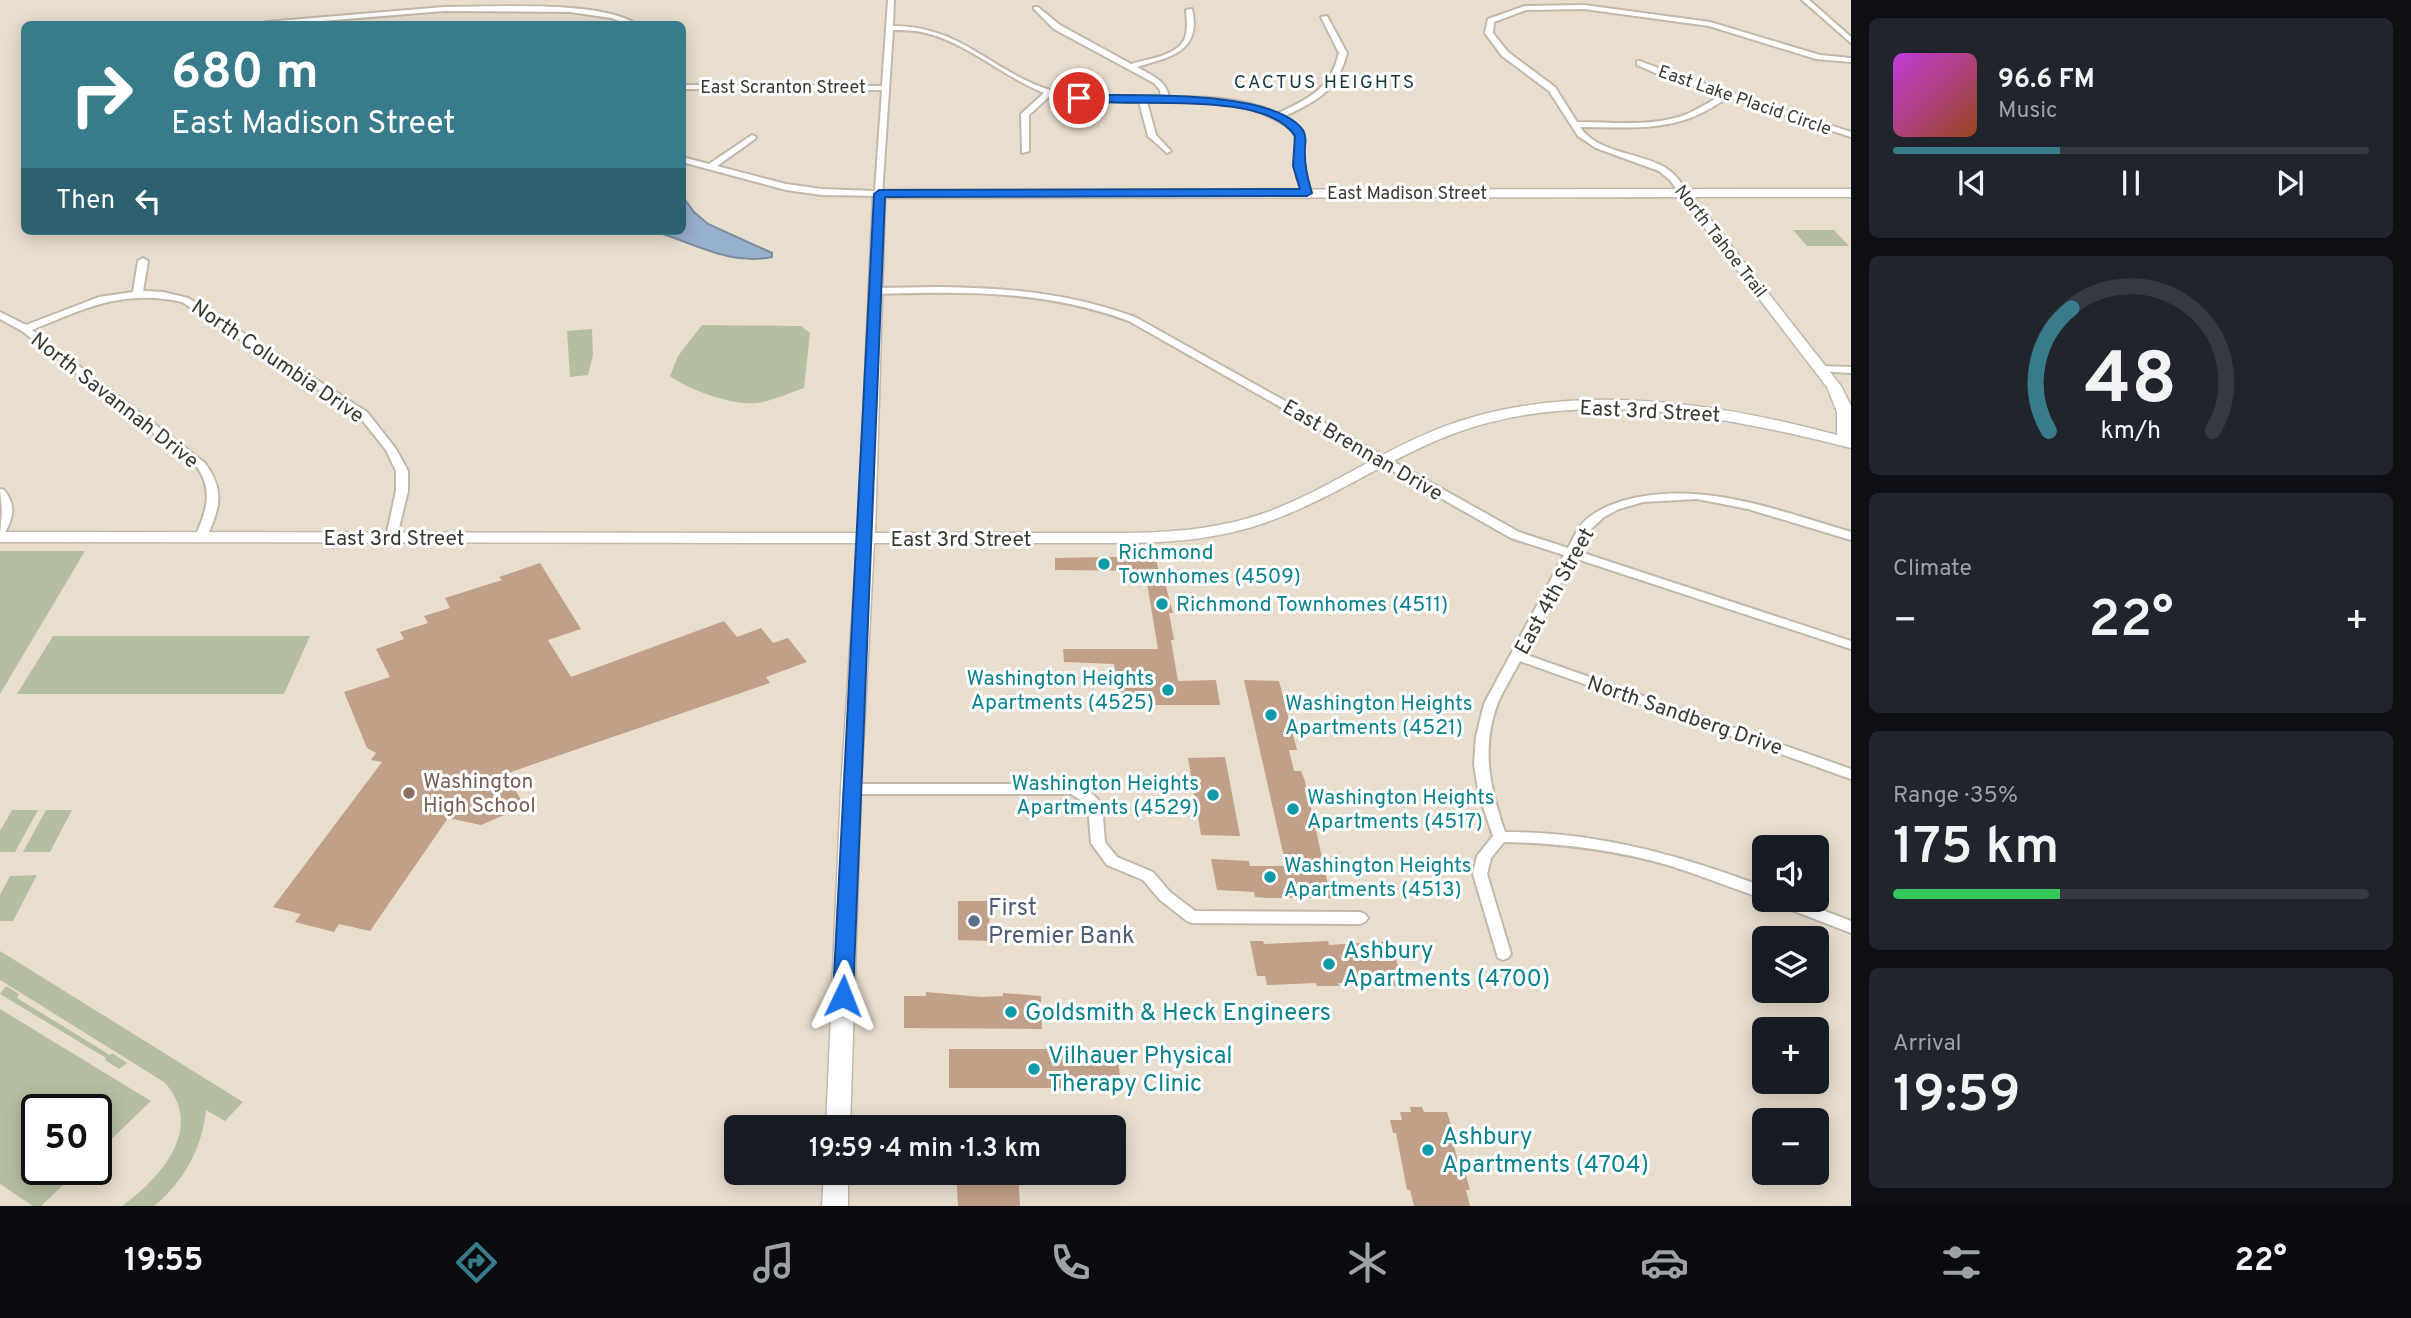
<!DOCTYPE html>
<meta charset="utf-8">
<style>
body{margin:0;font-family:Overpass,sans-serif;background:#20242c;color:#f1f3f6;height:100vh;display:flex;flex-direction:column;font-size:26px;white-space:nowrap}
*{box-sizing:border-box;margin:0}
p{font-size:23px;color:#9ea1a6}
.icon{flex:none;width:38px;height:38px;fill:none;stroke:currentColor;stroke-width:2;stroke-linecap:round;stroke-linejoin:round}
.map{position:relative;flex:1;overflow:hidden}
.drawer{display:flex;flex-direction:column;gap:18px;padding:18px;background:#0d0f14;width:560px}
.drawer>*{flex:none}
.guide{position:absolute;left:21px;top:21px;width:665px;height:214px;border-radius:10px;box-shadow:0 4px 18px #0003;background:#387b8b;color:#fff;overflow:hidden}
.controls{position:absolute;left:1752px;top:835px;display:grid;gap:14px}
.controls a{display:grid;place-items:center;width:77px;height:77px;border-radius:10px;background:#171b24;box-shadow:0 4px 18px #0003;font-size:35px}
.speed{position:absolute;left:21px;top:1094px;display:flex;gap:14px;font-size:35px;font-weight:700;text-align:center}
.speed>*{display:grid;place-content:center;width:91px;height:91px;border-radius:50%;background:#171b24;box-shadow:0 4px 18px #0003;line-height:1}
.speed .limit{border:4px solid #111;border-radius:10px;background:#fff;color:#111}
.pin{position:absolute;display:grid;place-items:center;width:60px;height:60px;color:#fff;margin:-30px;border:4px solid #fff;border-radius:50%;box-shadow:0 2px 7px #0007}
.me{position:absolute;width:77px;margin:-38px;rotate:2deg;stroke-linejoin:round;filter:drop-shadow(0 0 5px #0008)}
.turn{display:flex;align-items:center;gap:24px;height:147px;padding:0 35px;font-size:32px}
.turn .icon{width:91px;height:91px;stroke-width:2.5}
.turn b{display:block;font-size:49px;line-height:60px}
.then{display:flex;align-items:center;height:66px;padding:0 35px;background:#0003;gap:14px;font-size:26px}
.big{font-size:52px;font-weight:600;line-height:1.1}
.drawer .widget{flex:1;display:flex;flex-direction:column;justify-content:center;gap:10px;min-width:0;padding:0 24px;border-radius:10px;background:#20242c}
.drawer .dial{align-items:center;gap:0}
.dial svg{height:182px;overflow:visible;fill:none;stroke:#363941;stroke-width:7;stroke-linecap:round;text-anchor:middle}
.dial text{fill:#f1f3f6;stroke:none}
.song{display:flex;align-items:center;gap:21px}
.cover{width:84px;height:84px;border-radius:10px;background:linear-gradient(135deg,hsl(290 70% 55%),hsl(20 70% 35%))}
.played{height:7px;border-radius:4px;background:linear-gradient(90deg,#387b8b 35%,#363941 35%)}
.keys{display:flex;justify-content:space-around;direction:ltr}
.heat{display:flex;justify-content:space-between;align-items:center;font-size:38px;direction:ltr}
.charge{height:10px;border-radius:5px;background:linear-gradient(90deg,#34c759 35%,#363941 0)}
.trip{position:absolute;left:724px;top:1115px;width:402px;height:70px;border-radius:10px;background:#171b24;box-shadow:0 4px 18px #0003;font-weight:600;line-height:70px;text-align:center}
.menu{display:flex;height:112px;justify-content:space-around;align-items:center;background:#090b0e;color:#9ea1a6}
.menu .icon{width:49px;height:49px}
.menu .current{color:#387b8b}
.menu b{font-size:32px;color:#f1f3f6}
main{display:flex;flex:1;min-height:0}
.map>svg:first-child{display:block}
.green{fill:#b6bea1}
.water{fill:#97b0ce;stroke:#7c8c9f;stroke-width:2}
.building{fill:#c0a088}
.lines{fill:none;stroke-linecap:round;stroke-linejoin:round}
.street-casing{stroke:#c2b7a8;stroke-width:4}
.secondary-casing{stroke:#c2b7a8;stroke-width:3}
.street{fill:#fff;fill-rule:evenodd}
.secondary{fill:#fff;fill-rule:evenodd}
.route{fill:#1a73e8;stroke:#114b97;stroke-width:2}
.culture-dot{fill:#0f9aa8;stroke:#fff;stroke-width:2.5}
.education-dot{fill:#8d6e63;stroke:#fff;stroke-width:2.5}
.service-dot{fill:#5c6f8a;stroke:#fff;stroke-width:2.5}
.labels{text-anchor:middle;stroke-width:6;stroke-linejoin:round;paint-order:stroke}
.far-street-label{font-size:18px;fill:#3c3832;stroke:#fff}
.far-neighbourhood-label{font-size:19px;letter-spacing:2px;fill:#16363e;stroke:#fff}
.street-label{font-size:21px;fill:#3c3832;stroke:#fff}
.culture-label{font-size:21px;fill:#0d838f;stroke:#fff;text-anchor:start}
.education-label{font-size:21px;fill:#785e54;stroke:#fff;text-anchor:start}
.near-service-label{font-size:24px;fill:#4e5e75;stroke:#fff;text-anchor:start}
.near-culture-label{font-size:24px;fill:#0d838f;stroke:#fff;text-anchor:start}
</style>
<main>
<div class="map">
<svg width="1851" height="1206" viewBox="0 0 1851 1206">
<rect width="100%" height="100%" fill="#e9dece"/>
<g class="green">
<path d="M1793,230h41l15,16h-42z"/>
<path d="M702,325l99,1 9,7 -6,55c-15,5 -32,13 -47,15 -24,3 -68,-13 -87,-27l8,-20z"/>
<path d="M592,329l1,26 -5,20 -18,2 -3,-46z"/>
<path d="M0,551h85l-85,143z"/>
<path d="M53,636h257l-26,58h-267z"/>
<path d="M12,810h26l-23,42h-15v-21z"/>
<path d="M46,810h26l-22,42h-27z"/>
<path d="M37,875l-24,46h-13v-26l10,-19z"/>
<path d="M0,951l243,151 -18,19 -19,-11c-4,38 -22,72 -52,96h-32c39,-28 84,-79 42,-124l-164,-102z"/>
<path d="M6,986l13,8 -2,4 93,57 2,-2 15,10 -8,6 -14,-9 1,-2 -106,-64z"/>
<path d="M0,1009l151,92 -55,53v-44h-59v59h43l-39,37h-8l-33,-22z"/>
</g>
<path class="water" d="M683,197l11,15 14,12 64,29v4c-43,9 -79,-15 -119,-26h29z"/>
<g class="building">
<path d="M1105,557h51l4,22h4l9,34h-4l5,27h-3l7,41 38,-1 4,25h-99l-7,-41 -50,-2 -1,-13h95l-13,-78 -90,-1v-12z"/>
<path d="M540,563l41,66 -33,11 23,37 153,-56 13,16 24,-9 12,15 15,-5 19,24 -41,15 4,6 -265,91 20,32 -44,19 -33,-7 -78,113 -31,-7 -5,8 -39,-10 6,-8 -28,-7 109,-145 -11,-2 5,-7 -9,-5 -23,-56 46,-15 -14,-28 28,-10 -4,-7 28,-9 -4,-7 26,-8 -5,-10 57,-18 -3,-3z"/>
<path d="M1244,680l35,1 18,69h-8l5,21h7l4,10 26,117h-64l-12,-1 -1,-5 -37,-2 -6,-31 38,2 1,5h36z"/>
<path d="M1225,757l15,79 -39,-1 -13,-77z"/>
<path d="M958,901h31l1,40 -32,-1z"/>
<path d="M1250,941h13l1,3 64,-3 1,4 62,-4 10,35h-8l3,10h-13l-1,-4 -44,1 1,3h-22l-1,-3 -49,2 -2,-9h-8z"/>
<path d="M926,992l55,5 22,-1v-3l38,3 1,33 -138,-1v-32h22z"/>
<path d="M949,1049h168l4,39h-172z"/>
<path d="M1410,1107h12l2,5h23l4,13h-3l12,43h4l6,22h-4l4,16h-56l-4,-16h-3l-11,-57h-3l-3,-13h12l-2,-8h11z"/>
<path d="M956,1172h62l2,34h-62z"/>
</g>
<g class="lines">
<defs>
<g id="street">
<path d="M888,0h6l-1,26c69,0 97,45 157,64 35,11 75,7 111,7l-1,-7 -6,-7 -100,-54 -20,-20v-2h4l22,18 71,39c16,-5 47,-8 54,-26 3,-9 2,-19 1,-28l6,-1c10,43 -22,48 -55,58 14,8 29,13 32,30 35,0 77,0 108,17 32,-16 53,-24 62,-61l-18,-36 6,-1 20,37c-10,39 -31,48 -64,64 27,15 18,23 20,48 1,10 5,19 8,28l-7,2c-5,-10 -9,-20 -9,-31 -1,-10 4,-23 -2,-32 -4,-6 -12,-9 -18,-13 -38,-21 -86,-18 -128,-17l9,33 15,16 -4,2 -19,-17 -9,-34 -48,-1 -40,-6 -22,20v36l-7,2 -1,-39 23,-21c-40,-16 -77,-50 -118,-60 -11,-3 -22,-3 -33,-3l-11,166 -60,-1 -36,-5 -104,-28v-5l27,7 43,-29 4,2 -1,2 -38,27 69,18 36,5 53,2 7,-101 -200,-1v-4l200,1z"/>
<path d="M1802,0h7l42,37v6z"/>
<path d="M1584,5l126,17 110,33 31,3v4l-35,-3 -107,-33 -125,-17 -58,1 -32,12 -1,11 15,19 47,35 22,35c35,0 71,5 105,-6 14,-5 27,-14 40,-21l-62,-20 -23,-10v-4h3l26,10 185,61v5l-122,-40c-13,8 -25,16 -39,21 -36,13 -73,9 -110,9 18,27 60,25 86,41 10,6 16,16 22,25l-7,2 -11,-15 -11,-9 -63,-23 -18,-12 -29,-45 -47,-35 -17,-23 3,-14 37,-13z"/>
<path d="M444,7c46,0 155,-7 192,17h-9l-16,-6 -41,-6 -126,-1 -159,13h-23l4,-2z"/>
<path d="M143,258l5,3 -5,30 20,1 25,6 179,114 29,37 12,22v20l-12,49 -4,1 -6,-4 10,-46v-20l-10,-21 -27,-34 -177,-114c-60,-13 -96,6 -150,28l173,133c20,28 15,43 2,74l-6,4 -6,-4c11,-25 19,-46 2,-70l-175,-136 -22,-12v-7l26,13 73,-28 34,-5 5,-31z"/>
<path d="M940,287c70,1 130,6 195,30l384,215 49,16c4,-7 8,-16 13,-23 10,-12 26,-19 41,-24 77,-22 155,9 229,31v8l-103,-31 -51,-10 -54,3 -24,7 -15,8 -13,12 -14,22 274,90v8l-277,-91 -50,96 327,115v10l-331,-118c-7,14 -17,29 -23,44 -16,45 -7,83 8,127 91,0 175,23 259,55v12c-32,-11 -64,-24 -96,-34 -54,-15 -108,-22 -164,-23l-13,16 -4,16 24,80 -3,4 -5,2 -5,-2 -25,-84 4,-18 16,-20 -14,-41 -5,-31 2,-27 8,-33 80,-149 -53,-17 -382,-217c-88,-32 -164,-29 -255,-27l-5,-3 5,-3z"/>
<path d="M1821,366l30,1v6l-34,-2v-4z"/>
<path d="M0,489l4,1c12,15 10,27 0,44l-4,1 2,-24z"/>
<path d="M851,784h222c12,4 22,10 29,21l3,37 12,15 36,15 17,20 25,19 165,1 5,2 3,4 -3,4 -5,2 -168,-1 -5,-2 -27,-21 -17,-20 -36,-15 -16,-22 -3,-37 -4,-4 -13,-8h-220l-5,-1 -2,-4 2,-4z"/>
<path d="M1774,900h22l55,21v12l-75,-29z"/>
</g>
<g id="secondary">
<path d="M1851,189v8h-158l148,189 10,20v42c-132,-33 -280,-64 -411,-9 -70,29 -132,76 -207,93 -54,13 -112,11 -168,11 -64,0 -127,0 -191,0l-13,246 -11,338h-24l15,-338 16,-246 -857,-1v-10l858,1 15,-339 6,-4zM1681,197l146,190 10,25v23c-130,-35 -283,-57 -411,-1 -64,27 -123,72 -192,88 -55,13 -113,11 -169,11 -63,0 -127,0 -190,0l10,-335z"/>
<path d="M824,1172h24v34h-26z"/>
</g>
</defs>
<use href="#street" class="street-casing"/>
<use href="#secondary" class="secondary-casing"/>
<use href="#street" class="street"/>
<use href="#secondary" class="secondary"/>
</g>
<path class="route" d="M1079,95c49,1 193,-7 224,35 3,5 3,10 2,16 -1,17 2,30 7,47l-5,3 -422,1 -32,799 -3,6 -7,2 -7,-2 -3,-6 41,-802 5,-4 421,-1 -7,-23 2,-30c-30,-48 -169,-27 -220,-36l-1,-2z"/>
<g class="culture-dot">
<circle cx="1104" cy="564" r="7"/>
<circle cx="1162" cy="604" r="7"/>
<circle cx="1168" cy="690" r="7"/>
<circle cx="1271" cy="715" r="7"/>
<circle cx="1213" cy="795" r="7"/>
<circle cx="1293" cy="809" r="7"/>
<circle cx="1270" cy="877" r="7"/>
<circle cx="1329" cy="964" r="7"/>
<circle cx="1011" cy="1012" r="7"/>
<circle cx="1034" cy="1069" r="7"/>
<circle cx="1428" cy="1150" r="7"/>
</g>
<circle class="education-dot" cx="409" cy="793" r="7"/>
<circle class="service-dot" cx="974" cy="921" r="7"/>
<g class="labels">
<g class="far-street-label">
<text x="783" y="93">East Scranton Street</text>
<text transform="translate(1745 100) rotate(19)" y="6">East Lake Placid Circle</text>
<text x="1407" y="199">East Madison Street</text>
<text transform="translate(1721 241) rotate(52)" y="6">North Tahoe Trail</text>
</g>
<g class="far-neighbourhood-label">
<text x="1325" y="88">CACTUS HEIGHTS</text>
</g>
<g class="street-label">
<text transform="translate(278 361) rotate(34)" y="7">North Columbia Drive</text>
<text transform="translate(115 400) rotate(38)" y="7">North Savannah Drive</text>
<text transform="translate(1650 411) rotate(3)" y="7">East 3rd Street</text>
<text transform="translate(1363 450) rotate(30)" y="7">East Brennan Drive</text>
<text x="394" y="545">East 3rd Street</text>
<text x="961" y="546">East 3rd Street</text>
<text transform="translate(1554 591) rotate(-61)" y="7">East 4th Street</text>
<text transform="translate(1685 715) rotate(19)" y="7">North Sandberg Drive</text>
</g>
<g class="culture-label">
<text x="1118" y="559">Richmond<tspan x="1118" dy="24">Townhomes (4509)</tspan></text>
<text x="1176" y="611">Richmond Townhomes (4511)</text>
<text x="1154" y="685" text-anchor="end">Washington Heights<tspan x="1154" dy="24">Apartments (4525)</tspan></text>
<text x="1285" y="710">Washington Heights<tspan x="1285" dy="24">Apartments (4521)</tspan></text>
<text x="1199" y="790" text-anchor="end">Washington Heights<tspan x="1199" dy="24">Apartments (4529)</tspan></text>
<text x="1307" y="804">Washington Heights<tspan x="1307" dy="24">Apartments (4517)</tspan></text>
<text x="1284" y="872">Washington Heights<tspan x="1284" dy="24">Apartments (4513)</tspan></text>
</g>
<g class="education-label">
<text x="423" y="788">Washington<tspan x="423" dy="24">High School</tspan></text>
</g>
<g class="near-service-label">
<text x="988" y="915">First<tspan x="988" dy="28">Premier Bank</tspan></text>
</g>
<g class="near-culture-label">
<text x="1343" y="958">Ashbury<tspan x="1343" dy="28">Apartments (4700)</tspan></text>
<text x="1025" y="1020">Goldsmith &amp; Heck Engineers</text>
<text x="1048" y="1063">Vilhauer Physical<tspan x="1048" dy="28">Therapy Clinic</tspan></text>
<text x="1442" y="1144">Ashbury<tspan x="1442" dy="28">Apartments (4704)</tspan></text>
</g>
</g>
</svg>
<div class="controls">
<a><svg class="icon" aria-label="sound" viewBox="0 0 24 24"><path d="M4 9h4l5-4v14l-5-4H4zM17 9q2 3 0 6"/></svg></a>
<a><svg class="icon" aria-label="layers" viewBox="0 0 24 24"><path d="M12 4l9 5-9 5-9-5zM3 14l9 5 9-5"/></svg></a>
<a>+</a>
<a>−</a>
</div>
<div class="speed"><div class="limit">50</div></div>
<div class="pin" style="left:1079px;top:98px;background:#d93025"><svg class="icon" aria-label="arrive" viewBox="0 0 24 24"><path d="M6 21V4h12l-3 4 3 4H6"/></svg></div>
<svg class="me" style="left:843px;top:996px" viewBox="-20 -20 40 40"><path d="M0-17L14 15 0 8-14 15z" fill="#1a73e8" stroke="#fff" stroke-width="4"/></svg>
<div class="trip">19:59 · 4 min · 1.3 km</div>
<div class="guide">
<div class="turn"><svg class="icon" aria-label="right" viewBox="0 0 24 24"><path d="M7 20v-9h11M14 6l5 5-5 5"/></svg><div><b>680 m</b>East Madison Street</div></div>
<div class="then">Then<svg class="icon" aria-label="left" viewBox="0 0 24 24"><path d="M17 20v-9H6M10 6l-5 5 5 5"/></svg></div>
</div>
</div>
<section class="drawer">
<div class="widget">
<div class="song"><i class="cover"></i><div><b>96.6 FM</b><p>Music</p></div></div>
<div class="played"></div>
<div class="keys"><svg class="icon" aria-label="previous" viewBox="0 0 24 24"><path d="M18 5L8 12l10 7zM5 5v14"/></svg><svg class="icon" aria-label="pause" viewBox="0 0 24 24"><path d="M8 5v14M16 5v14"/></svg><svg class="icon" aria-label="next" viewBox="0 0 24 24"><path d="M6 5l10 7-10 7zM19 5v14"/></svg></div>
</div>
<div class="widget dial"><svg viewBox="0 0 100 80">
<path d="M14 69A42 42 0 1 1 86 69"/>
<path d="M14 69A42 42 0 0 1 24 15" stroke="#387b8b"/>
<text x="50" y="56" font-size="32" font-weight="700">48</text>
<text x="50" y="72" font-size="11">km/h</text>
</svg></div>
<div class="widget"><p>Climate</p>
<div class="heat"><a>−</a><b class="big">22°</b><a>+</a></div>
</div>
<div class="widget"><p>Range · 35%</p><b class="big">175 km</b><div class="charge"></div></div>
<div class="widget"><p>Arrival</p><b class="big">19:59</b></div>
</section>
</main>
<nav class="menu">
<b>19:55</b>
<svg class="icon current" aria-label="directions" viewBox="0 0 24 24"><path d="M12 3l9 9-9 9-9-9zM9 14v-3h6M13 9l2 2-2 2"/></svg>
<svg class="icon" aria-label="music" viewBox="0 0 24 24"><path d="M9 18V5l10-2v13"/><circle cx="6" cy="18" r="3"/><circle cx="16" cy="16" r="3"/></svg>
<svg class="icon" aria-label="phone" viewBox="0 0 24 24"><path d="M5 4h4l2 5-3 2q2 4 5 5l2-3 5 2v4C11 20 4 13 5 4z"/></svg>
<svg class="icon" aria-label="climate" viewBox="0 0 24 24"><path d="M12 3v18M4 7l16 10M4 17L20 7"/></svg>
<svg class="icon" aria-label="car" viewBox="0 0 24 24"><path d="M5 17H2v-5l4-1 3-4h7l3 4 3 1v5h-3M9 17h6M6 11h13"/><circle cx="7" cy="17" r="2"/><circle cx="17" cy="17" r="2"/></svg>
<svg class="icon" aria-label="filters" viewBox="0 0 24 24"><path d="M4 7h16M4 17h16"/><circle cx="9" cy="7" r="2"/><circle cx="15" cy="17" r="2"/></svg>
<b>22°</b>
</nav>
